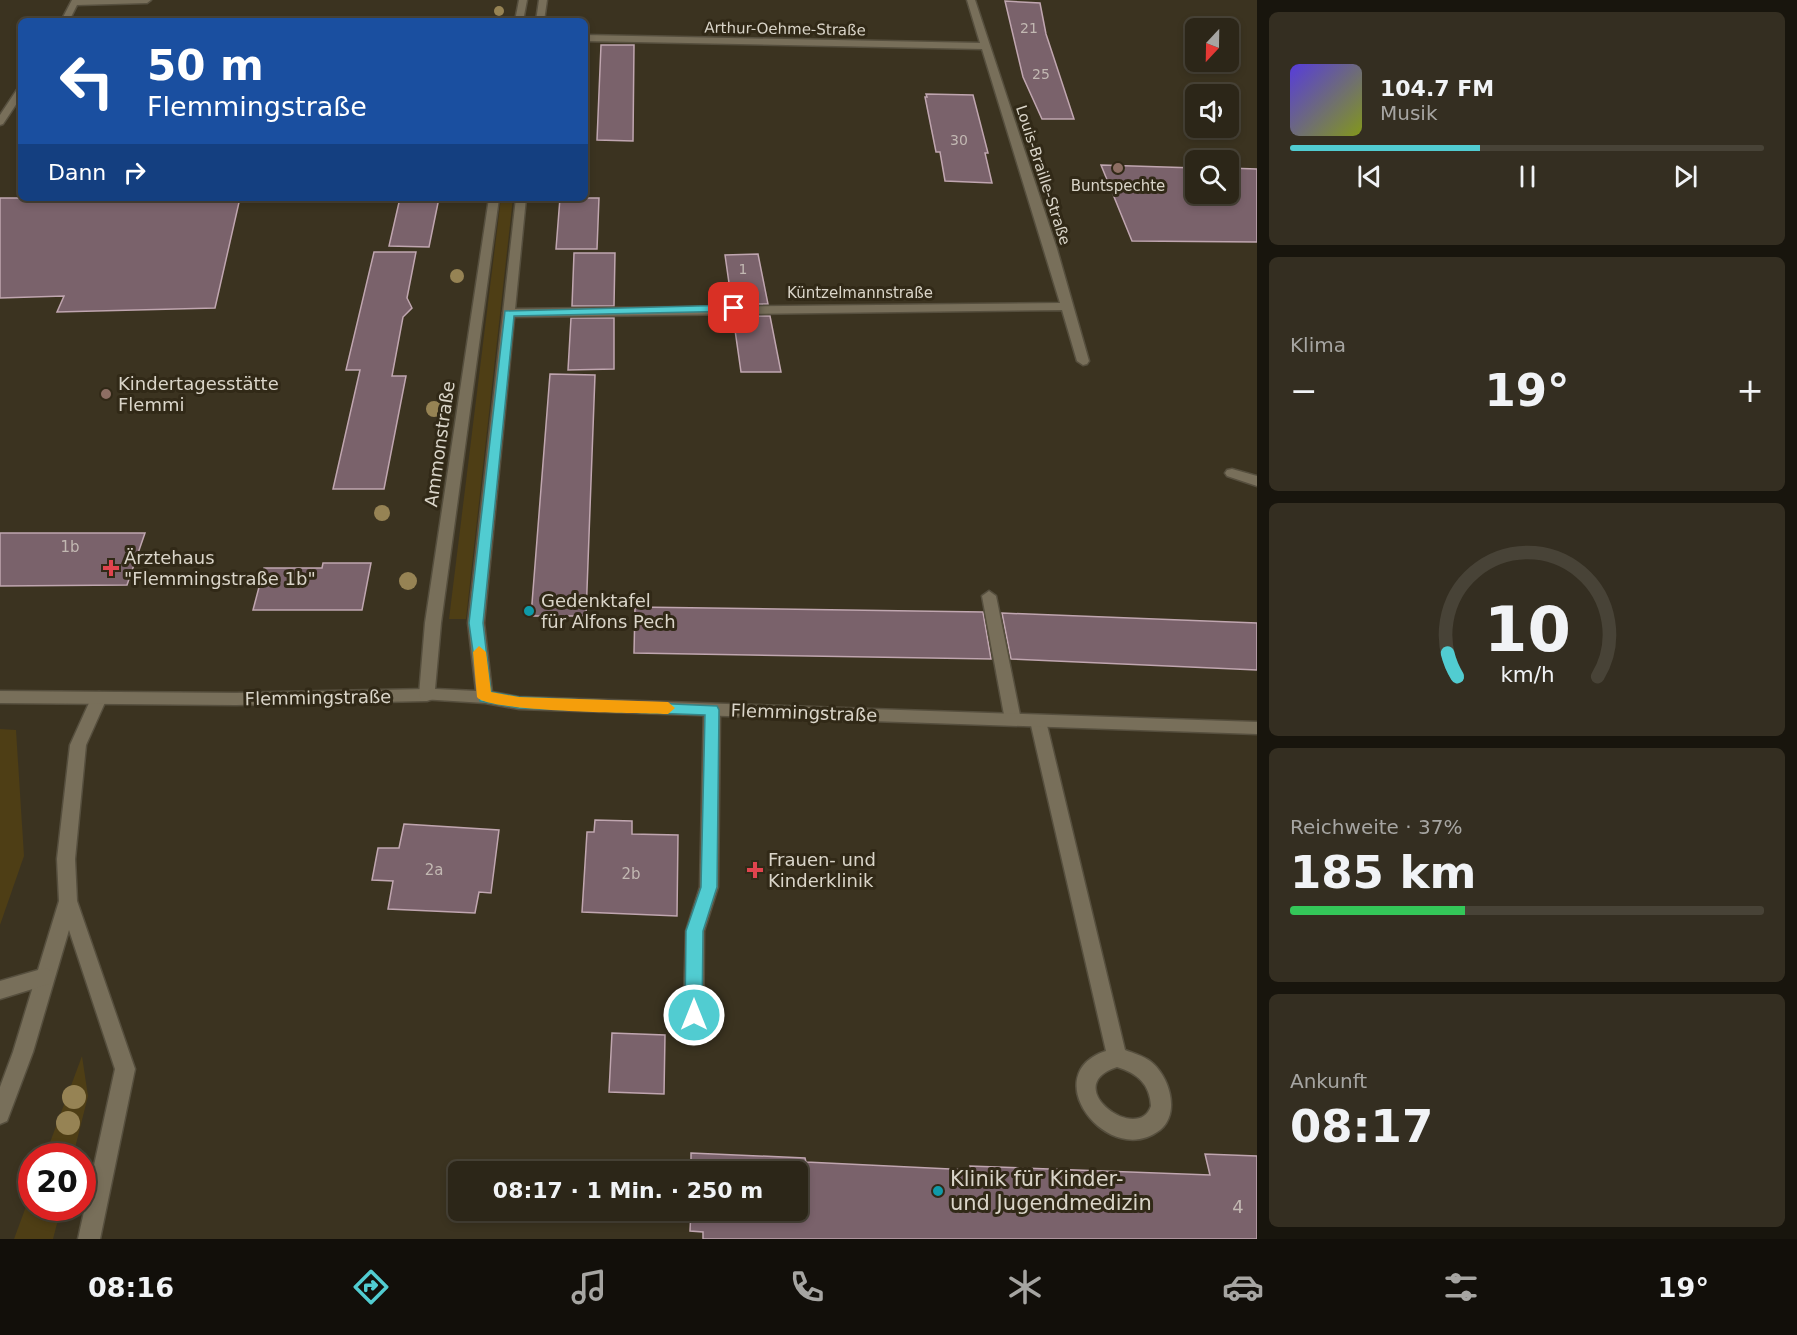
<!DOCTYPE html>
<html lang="de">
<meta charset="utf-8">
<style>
body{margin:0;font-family:"DejaVu Sans",sans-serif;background:#342e21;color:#f1f3f6;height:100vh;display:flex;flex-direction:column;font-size:22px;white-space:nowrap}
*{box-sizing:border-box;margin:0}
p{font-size:20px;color:#a6a5a2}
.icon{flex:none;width:33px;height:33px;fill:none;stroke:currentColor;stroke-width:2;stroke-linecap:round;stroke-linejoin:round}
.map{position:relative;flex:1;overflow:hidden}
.drawer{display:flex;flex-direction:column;gap:12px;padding:12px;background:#18150d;width:540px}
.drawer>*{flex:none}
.hud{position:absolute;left:18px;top:18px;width:570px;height:183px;border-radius:9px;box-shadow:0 3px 9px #0003,0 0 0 2px #484337;background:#1a4fa0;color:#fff;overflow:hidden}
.needle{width:39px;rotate:202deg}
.controls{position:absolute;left:1185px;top:18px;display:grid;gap:12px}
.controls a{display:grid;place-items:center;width:54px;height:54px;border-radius:9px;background:#2c2618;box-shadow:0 3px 9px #0003,0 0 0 2px #484337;font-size:30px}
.speed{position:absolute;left:18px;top:1143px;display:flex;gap:12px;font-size:30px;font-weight:700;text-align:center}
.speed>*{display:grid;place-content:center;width:78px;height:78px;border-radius:50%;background:#2c2618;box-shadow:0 3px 9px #0003,0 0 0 2px #484337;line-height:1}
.speed .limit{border:9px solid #d22;background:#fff;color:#111}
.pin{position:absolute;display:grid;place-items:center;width:51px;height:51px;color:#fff;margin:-26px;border-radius:12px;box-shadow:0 3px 9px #0006}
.me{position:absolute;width:66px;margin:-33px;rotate:0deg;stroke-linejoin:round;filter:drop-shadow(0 0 4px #0008)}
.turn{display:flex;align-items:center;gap:21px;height:126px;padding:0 30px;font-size:27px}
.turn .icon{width:78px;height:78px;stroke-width:2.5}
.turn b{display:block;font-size:42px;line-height:51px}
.then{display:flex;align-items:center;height:57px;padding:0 30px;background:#0003;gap:12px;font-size:22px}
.big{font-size:45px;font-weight:700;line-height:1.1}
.drawer .card{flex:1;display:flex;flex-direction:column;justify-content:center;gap:9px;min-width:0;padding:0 21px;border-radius:9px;background:#342e21}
.drawer .dial{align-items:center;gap:0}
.dial svg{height:156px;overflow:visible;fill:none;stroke:#484337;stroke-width:7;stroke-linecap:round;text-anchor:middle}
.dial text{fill:#f1f3f6;stroke:none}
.song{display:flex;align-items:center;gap:18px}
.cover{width:72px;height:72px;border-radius:9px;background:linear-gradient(135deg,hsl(250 70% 55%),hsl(70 70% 35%))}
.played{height:6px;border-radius:3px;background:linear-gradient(90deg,#51ccd1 40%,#484337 40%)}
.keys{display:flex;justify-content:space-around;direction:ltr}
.heat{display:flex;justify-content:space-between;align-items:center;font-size:33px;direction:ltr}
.charge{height:9px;border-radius:4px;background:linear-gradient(90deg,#34c759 37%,#484337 0)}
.trip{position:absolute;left:448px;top:1161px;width:360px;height:60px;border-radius:9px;background:#2c2618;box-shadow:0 3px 9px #0003,0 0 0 2px #484337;font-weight:700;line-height:60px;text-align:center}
.tab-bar{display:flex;height:96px;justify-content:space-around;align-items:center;background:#120f0a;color:#a6a5a2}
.tab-bar .icon{width:42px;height:42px}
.tab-bar .on{color:#51ccd1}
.tab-bar b{font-size:27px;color:#f1f3f6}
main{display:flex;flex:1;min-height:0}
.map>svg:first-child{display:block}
.green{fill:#4e3e15}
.building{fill:#7a626b;stroke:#c0a6b0;stroke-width:1.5}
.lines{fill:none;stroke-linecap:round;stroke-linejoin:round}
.service-casing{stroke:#564f3e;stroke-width:3}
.minor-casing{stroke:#564f3e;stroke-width:3}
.tertiary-casing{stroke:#564f3e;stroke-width:3}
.service{fill:#786f5a;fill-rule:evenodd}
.minor{fill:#786f5a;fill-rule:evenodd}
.tertiary{fill:#786f5a;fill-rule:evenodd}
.tree{fill:#968354}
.route{fill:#51ccd1;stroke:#358588;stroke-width:1.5}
.slow{fill:#f59e0b}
.education-dot{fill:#8d6e63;stroke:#312917;stroke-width:2}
.health-dot{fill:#e0444e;stroke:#312917;stroke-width:2}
.culture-dot{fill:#0f9aa8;stroke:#312917;stroke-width:2}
.labels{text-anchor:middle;stroke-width:6;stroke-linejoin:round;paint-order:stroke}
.far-number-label{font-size:14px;fill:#c2b8b2}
.far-street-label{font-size:15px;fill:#dad5c9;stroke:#312917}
.far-poi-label{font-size:15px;fill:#dad5c9;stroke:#312917}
.number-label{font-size:15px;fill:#c2b8b2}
.poi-label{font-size:18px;fill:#dad5c9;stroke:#312917;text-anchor:start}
.street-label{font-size:18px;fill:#dad5c9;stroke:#312917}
.near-number-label{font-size:18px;fill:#c2b8b2}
.near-poi-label{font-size:21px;fill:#dad5c9;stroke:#312917;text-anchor:start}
</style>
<main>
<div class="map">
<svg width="1257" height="1239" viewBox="0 0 1257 1239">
<rect width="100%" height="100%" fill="#3b3320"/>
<g class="green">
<path d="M501,198h12l-47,421h-17z"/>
<path d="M0,729l16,1 8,126 -24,69z"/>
<path d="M82,1056l6,40 -15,60h-28z"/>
<path d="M31,1193l1,15h29l-8,31h-39z"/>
</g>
<g class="building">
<path d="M1005,1l35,2 6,31 28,85h-32l-19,-42z"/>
<path d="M601,45h33l-1,96 -36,-1z"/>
<path d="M926,94l47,1 15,58h-3l7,30 -47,-2 -5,-29h-4l-11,-55h2z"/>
<path d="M1101,165l95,3v26h32v-26l29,1v73l-125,-1z"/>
<path d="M0,198h240l-25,110 -158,4 7,-16 -64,2z"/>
<path d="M400,198h39l-10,49 -40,-1z"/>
<path d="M560,198h39l-2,51h-41z"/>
<path d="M374,252h42l-9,46 5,10 -9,9 -11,59h14l-22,113h-51l27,-119h-14z"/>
<path d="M574,253h41l-1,53h-42z"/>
<path d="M758,254l10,50h-36l-7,-49z"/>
<path d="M733,316h37l11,56h-40z"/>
<path d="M571,318h43v51l-46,1z"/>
<path d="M550,374l45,1 -9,241h-55z"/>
<path d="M0,533h145l-18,52 -127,1z"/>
<path d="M323,563h48l-9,47h-109l11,-42h58z"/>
<path d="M635,607l348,5 8,47 -357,-6z"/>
<path d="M1002,613l255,10v47l-246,-11z"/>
<path d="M595,820l37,1v13l46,1 -1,81 -95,-4 5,-80h7z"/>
<path d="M404,824l95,6 -8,63 -12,-1 -4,21 -87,-4 5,-28 -21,-1 6,-32h21z"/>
<path d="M612,1033l53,2 -1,59 -55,-2z"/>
<path d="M691,1153l114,5 1,4 165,8 -1,-4 240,9 -5,-21 52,2v83h-554v-7l-13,-1 1,-21h107v-38h-107z"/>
</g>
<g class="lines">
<defs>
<g id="service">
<path d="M72,0h79l-4,3 -70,2 -8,16h-8z"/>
<path d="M21,87v10l-18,27 -3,1v-10l18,-27z"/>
<path d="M1232,469l25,7v10l-30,-10 -2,-3 2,-3z"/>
<path d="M989,591l7,5 25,124 -2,5h-12l-2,-5 -23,-124z"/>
<path d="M99,692l6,2 2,4 -21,47 -11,114 2,42 58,168 -35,170h-22l37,-170 -46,-139 -36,122 -26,69 -7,3v-37l13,-35 46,-151 -2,-42 13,-114 23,-51z"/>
<path d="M712,704l6,2 2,4 -2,177 -14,44 -1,105 -3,7 -7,2 -7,-2 -3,-7 3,-105 14,-44 4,-177 2,-4z"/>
<path d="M1038,715l6,1 2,5 79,329c8,3 18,6 25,11 19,14 31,52 10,69 -52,40 -125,-56 -54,-79l-76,-330 2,-5zM1117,1067c20,6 33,17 34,39 -13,39 -93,-20 -34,-39z"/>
</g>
<g id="minor">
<path d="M967,0h8l82,249 32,112 -2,3 -4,1 -6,-4 -15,-51 -553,7 -6,-4 6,-4 551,-6 -78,-254 -397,-8v-6l395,8z"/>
<path d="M427,689l6,2 2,4 -2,4 -6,2 -191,4 -236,-2v-12l236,2z"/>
<path d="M45,968l7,3 2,6 -2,6 -52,16v-18z"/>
</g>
<g id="tertiary">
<path d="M519,0h8l-4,21h-8z"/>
<path d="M539,0h8l-3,21h-8z"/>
<path d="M489,198h10l-58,425 -6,66 41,2 -8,-68 48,-425h10l-42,425 8,69 27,5 738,25v12l-738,-25 -34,-6 -64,-4 -2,-4 6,-72z"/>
</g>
</defs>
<use href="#service" class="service-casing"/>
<use href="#minor" class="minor-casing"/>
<use href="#tertiary" class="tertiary-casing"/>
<use href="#service" class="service"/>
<use href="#minor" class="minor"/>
<use href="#tertiary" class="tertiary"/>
</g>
<g class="tree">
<circle cx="499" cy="11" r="5"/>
<circle cx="457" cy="276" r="7"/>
<circle cx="434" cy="409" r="8"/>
<circle cx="382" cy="513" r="8"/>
<circle cx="408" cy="581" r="9"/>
<circle cx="74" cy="1097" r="12"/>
<circle cx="68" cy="1123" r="12"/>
</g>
<path class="route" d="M734,305l5,3 -1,3 -224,5 -31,307 8,69 28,5 198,9 2,4 -2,177 -14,44 -1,84 -2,6 -6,3 -6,-3 -3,-6 1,-84 15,-44 4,-172 -186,-7 -39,-7 -11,-78 36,-312z"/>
<path class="slow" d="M479,646l7,6 5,40 28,5 149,5 7,6 -7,6c-26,-1 -182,-2 -191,-17l-4,-45z"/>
<g class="education-dot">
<circle cx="1118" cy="168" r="6"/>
<circle cx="106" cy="394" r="6"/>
</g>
<g class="health-dot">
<path d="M108 559h6v6h6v6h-6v6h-6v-6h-6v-6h6z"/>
<path d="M752 861h6v6h6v6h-6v6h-6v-6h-6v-6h6z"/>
</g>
<g class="culture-dot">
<circle cx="529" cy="611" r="6"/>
<circle cx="938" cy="1191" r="6"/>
</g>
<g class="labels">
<g class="far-number-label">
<text x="1029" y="33">21</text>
<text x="1041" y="79">25</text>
<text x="959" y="145">30</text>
<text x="743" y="274">1</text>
</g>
<g class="far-street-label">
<text transform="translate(785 29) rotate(1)" y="5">Arthur-Oehme-Straße</text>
<text transform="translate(1043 175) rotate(72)" y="5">Louis-Braille-Straße</text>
<text x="860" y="298">Küntzelmannstraße</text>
</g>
<g class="far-poi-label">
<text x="1118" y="191">Buntspechte</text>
</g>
<g class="number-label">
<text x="70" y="552">1b</text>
<text x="434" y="875">2a</text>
<text x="631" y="879">2b</text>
</g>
<g class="poi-label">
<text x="118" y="390">Kindertagesstätte<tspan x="118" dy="21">Flemmi</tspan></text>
<text x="124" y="564">Ärztehaus<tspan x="124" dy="21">"Flemmingstraße 1b"</tspan></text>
<text x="541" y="607">Gedenktafel<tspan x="541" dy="21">für Alfons Pech</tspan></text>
<text x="768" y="866">Frauen- und<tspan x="768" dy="21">Kinderklinik</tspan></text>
</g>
<g class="street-label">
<text transform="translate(440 444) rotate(-82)" y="6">Ammonstraße</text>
<text transform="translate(318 698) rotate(-1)" y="6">Flemmingstraße</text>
<text transform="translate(804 713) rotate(2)" y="6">Flemmingstraße</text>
</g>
<g class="near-number-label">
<text x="1238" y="1213">4</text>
</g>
<g class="near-poi-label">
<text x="950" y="1186">Klinik für Kinder-<tspan x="950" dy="24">und Jugendmedizin</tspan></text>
</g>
</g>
</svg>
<div class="controls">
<a><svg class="needle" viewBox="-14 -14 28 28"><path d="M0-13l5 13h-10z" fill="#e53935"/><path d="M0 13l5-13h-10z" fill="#a6a5a2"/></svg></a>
<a><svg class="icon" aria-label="sound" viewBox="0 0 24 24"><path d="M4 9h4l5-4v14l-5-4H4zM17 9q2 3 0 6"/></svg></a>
<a><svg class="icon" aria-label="search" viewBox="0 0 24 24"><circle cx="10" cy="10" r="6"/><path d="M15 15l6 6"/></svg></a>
</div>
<div class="speed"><div class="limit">20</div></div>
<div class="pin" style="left:734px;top:308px;background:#d93025"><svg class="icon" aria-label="arrive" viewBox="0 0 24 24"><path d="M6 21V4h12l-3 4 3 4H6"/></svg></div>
<svg class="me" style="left:694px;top:1015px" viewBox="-20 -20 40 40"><circle r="17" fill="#51ccd1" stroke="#fff" stroke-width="3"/><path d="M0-11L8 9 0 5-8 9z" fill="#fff"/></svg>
<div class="trip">08:17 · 1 Min. · 250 m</div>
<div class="hud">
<div class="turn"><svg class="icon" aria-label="left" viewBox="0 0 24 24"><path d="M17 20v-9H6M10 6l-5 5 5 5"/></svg><div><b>50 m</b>Flemmingstraße</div></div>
<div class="then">Dann<svg class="icon" aria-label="right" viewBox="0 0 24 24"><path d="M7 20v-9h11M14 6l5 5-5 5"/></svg></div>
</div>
</div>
<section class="drawer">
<div class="card">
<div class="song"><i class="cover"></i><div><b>104.7 FM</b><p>Musik</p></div></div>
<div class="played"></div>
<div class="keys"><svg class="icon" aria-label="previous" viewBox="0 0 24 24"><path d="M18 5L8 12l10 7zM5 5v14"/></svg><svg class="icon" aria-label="pause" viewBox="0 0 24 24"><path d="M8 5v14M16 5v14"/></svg><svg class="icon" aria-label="next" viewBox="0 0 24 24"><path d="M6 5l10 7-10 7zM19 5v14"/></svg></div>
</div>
<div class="card"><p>Klima</p>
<div class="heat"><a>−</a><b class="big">19°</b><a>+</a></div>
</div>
<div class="card dial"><svg viewBox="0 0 100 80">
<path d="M14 69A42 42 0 1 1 86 69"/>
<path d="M14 69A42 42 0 0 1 9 57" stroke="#51ccd1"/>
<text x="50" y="56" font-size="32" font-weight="700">10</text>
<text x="50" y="72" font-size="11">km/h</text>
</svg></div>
<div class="card"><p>Reichweite · 37%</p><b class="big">185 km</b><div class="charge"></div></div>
<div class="card"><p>Ankunft</p><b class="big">08:17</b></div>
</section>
</main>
<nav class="tab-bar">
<b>08:16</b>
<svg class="icon on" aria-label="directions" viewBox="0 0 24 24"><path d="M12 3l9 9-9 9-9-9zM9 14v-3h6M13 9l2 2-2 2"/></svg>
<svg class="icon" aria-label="music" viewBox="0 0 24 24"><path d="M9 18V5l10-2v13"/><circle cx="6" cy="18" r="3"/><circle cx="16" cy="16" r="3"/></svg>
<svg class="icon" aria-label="phone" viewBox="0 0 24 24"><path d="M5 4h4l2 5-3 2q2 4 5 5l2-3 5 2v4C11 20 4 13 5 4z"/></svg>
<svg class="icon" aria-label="climate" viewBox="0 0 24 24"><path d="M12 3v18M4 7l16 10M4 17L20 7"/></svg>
<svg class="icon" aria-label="car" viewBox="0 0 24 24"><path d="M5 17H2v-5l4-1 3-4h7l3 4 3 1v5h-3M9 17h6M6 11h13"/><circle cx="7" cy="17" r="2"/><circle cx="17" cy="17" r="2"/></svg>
<svg class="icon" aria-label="filters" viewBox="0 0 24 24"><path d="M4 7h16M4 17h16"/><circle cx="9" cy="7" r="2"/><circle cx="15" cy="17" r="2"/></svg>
<b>19°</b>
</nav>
